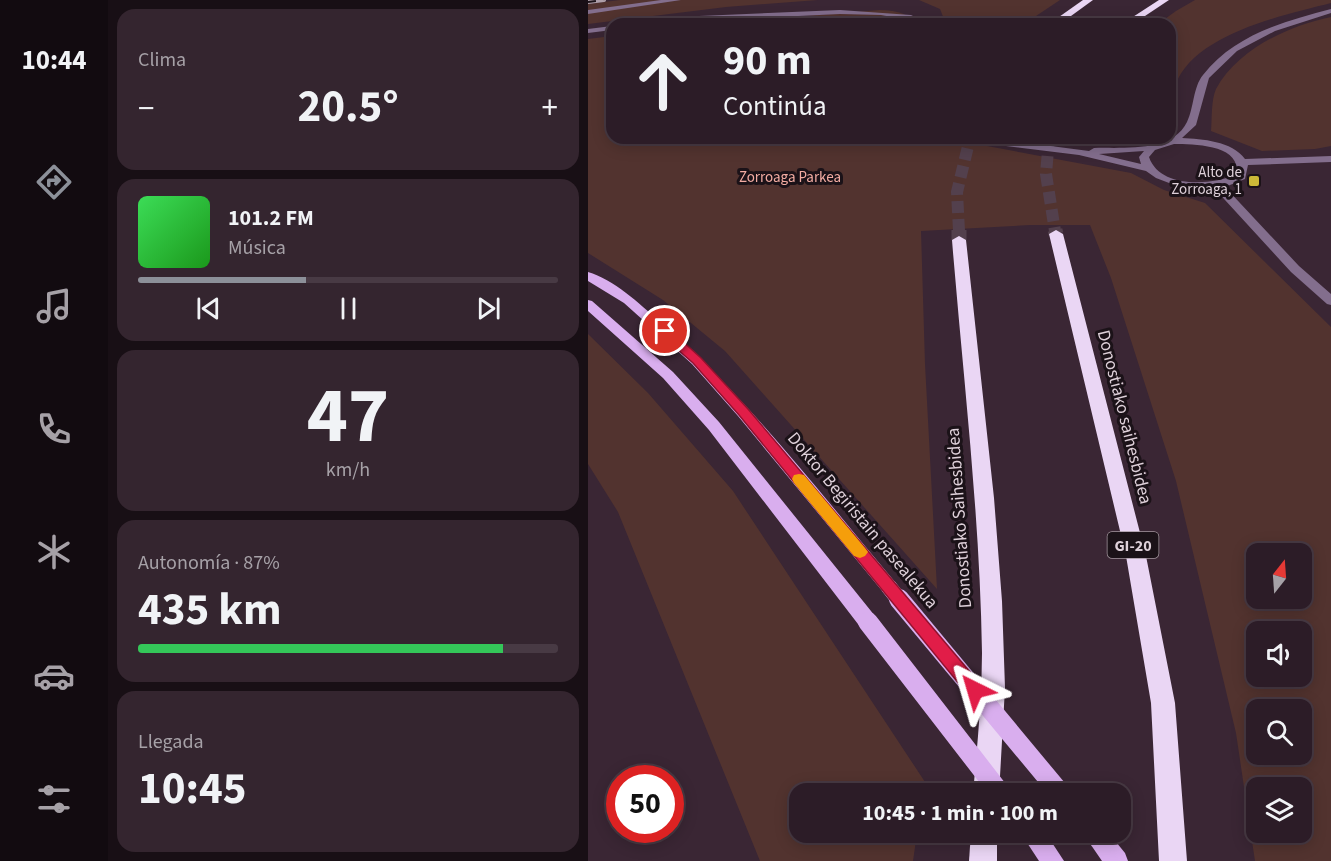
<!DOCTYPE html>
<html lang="es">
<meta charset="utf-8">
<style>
body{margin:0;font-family:"Source Sans 3",sans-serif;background:#34252f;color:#f1f3f6;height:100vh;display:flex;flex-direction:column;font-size:22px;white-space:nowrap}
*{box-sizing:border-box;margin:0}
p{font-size:20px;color:#a6a1a7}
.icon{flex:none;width:33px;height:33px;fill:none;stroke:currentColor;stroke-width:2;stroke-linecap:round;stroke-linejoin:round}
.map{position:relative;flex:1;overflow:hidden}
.drawer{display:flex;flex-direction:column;gap:9px;padding:9px;background:#180f15;width:480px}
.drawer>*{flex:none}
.top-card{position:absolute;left:18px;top:18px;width:570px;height:126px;border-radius:18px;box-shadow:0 3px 15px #0003,0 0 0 2px #483a44;background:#2c1c27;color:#f1f3f6;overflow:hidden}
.needle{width:39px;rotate:17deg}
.tools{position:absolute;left:658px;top:543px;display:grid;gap:12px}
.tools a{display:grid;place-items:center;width:66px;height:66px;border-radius:12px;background:#2c1c27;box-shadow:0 3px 15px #0003,0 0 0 2px #483a44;font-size:30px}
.speed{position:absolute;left:18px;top:765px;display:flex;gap:12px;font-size:30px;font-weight:700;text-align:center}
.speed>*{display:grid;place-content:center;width:78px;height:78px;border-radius:50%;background:#2c1c27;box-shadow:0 3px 15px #0003,0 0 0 2px #483a44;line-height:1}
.speed .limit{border:9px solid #d22;background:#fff;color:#111}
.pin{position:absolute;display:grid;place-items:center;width:51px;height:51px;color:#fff;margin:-26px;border:3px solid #fff;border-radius:50%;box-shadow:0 2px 6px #0007}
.me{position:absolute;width:66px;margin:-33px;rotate:320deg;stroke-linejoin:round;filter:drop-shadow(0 0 4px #0008)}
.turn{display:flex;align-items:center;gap:21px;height:126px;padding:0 18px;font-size:27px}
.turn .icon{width:78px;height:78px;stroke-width:2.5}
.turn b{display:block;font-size:42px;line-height:51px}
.big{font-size:45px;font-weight:700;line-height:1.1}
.drawer .tile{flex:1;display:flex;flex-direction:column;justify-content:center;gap:9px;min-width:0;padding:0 21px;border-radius:18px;background:#34252f}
.drawer .dial{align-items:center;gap:0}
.dial b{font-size:78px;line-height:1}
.song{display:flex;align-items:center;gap:18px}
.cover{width:72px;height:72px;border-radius:9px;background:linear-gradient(135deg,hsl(130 70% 55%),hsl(120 70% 35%))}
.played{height:6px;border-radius:3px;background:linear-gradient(90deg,#8c9099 40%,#483a44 40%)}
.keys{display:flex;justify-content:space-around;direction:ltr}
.heat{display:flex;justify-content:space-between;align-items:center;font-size:33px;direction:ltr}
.charge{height:9px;border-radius:4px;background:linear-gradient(90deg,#34c759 87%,#483a44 0)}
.trip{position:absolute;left:201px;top:783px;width:342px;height:60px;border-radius:18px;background:#2c1c27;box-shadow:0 3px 15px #0003,0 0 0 2px #483a44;font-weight:700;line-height:60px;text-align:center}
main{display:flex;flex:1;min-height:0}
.tab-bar{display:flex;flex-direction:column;width:108px;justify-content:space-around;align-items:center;background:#120b10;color:#a6a1a7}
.tab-bar .icon{width:42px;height:42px}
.tab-bar .on{color:#8c9099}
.tab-bar b{font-size:27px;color:#f1f3f6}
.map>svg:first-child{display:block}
.green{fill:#52332f;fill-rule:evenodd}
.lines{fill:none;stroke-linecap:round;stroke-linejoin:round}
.highway-tunnel-far1{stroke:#53404d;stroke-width:12;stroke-dasharray:12 6;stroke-linecap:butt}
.highway-tunnel{stroke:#53404d;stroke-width:15;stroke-dasharray:15 8;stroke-linecap:butt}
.minor{fill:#836e8d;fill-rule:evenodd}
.major{fill:#d9aeee;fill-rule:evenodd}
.highway{fill:#ead6f4;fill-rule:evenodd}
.rail-casing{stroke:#af9fa9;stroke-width:4}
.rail{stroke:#1b1218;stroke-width:2;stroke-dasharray:8;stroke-linecap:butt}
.major-bridge-far1{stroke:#d9aeee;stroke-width:16}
.major-bridge{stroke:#d9aeee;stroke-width:20}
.route{fill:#e11d48;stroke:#92132f;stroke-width:1.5}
.slow{fill:#f59e0b}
.poi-dot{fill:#ccb938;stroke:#1b1218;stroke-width:2}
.labels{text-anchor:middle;stroke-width:6;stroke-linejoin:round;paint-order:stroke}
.far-poi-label{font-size:15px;fill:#ded0d9;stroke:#1b1218;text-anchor:end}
.far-park-label{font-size:15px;fill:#f3aca2;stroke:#1b1218}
.shield{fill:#1b1218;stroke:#a4979f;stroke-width:1.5}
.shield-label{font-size:16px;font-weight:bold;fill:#ded0d9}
.street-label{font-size:18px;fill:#ded0d9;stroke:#1b1218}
</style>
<main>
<nav class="tab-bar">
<b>10:44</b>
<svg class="icon on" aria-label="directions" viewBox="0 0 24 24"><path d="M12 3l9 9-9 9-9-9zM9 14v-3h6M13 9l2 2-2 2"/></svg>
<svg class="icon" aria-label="music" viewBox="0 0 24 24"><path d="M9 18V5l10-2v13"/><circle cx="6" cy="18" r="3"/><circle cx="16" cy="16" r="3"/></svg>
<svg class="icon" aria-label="phone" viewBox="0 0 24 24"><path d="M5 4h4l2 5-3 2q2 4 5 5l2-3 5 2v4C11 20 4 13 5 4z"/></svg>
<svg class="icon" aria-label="climate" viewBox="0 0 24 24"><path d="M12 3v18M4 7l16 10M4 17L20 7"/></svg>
<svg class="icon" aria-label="car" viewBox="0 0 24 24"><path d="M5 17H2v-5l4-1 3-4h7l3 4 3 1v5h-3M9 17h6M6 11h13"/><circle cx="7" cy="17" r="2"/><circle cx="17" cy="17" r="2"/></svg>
<svg class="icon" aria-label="filters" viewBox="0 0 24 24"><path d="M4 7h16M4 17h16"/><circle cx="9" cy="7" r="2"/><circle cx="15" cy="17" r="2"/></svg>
</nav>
<section class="drawer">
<div class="tile"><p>Clima</p>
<div class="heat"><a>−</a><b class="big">20.5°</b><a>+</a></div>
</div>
<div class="tile">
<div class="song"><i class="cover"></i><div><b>101.2 FM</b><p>Música</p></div></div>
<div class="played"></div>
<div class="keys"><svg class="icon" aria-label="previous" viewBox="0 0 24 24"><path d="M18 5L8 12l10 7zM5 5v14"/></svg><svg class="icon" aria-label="pause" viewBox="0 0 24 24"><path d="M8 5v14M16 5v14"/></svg><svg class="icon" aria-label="next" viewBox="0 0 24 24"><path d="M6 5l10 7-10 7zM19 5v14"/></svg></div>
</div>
<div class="tile dial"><b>47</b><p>km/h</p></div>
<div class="tile"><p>Autonomía · 87%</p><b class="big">435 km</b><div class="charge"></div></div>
<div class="tile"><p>Llegada</p><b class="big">10:45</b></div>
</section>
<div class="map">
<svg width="743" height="861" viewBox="0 0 743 861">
<rect width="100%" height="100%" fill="#3a2634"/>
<g class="green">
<path d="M32,0h198l-92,7 -138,17v-20z"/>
<path d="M331,0h141l-36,24h-81l1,-5 -4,-10z"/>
<path d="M607,0h136v3c-47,12 -138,31 -156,83 -3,7 -3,16 -5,23v-85h-12l18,-13z"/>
<path d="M292,10c14,1 26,1 35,14h-210z"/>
<path d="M743,17v129l-16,3 -53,2 -51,-20c1,-12 0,-31 5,-42 22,-40 72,-63 115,-72z"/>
<path d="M24,36v102h332l187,35 33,17 41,13 126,124v534h-76l-19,-128 -60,-252 -65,-203 -21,-53h-60l-109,6 4,133 12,225 -212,-238 -62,-51 -75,-47v-214zM669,554h45v44h-45zM669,632h45v44h-45zM669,710h45v44h-45zM669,788h45v44h-45z"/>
<path d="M0,334l60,59 85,98 192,291 -2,11 -123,1v38l117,1 -4,28h-153l-142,-349 -30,-48z"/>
</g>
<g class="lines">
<g class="highway-tunnel-far1">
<path d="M461,138l-3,36 9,57"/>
<path d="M371,231l-2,-39 13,-54"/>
</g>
<g class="highway-tunnel">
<path d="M371,230v10"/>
<path d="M467,230l1,4"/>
</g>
<g class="minor">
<path d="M73,0h20l-93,14v-4z"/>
<path d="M743,9v4l-56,18 -38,20 -28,27 -13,47 -14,13c20,1 50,3 63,21l86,-3v6l-83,3 -3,14 -20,8 74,79 32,28v11l-4,-1 -36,-32 -77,-84 -16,1 -21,-3 -21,-8 -10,-7 -67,-16 -113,-14 -5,-3h28l100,13 5,-3c28,-1 78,5 93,-26 7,-14 6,-35 16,-47 31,-40 82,-54 128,-66zM586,144c21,0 69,1 62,31 -25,10 -76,14 -87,-18l6,-7zM556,151l-5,6 2,7 -42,-10z"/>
<path d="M252,10l71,5 18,9 -48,-9 -41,-1 -204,10 63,-8z"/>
<path d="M24,26v4l-24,3v-4z"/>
</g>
<g class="major">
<path d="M0,272c25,7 52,32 71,49 89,77 161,172 236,261l3,5 -3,5 -6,2 -6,-2 -145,-176 -46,-52 -68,-61 -36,-22z"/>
<path d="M0,300l4,1 81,71 46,50 156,194 2,6 -2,6 -7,2 -7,-2 -152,-198 -46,-52 -75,-67z"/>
<path d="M432,832h25l19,29h-25z"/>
<path d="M494,832h26l17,21 3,8h-26z"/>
</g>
<g class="highway">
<path d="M495,0h10l-33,24h-11z"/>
<path d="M571,0h10l-36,24h-11z"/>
<path d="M468,230l7,4 83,322 29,147 12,158h-28l-8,-158 -25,-147 -77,-322z"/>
<path d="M371,236l7,4 28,258 8,103 3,87 -6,106h-26c4,-47 9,-94 9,-141 -2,-138 -19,-276 -30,-413z"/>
<path d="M383,832h26v29h-28z"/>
</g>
<defs>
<path id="rail" d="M0,2l16,-2"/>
</defs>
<use href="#rail" class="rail-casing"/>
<use href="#rail" class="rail"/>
<path class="major-bridge-far1" d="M301,587l11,14"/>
<g class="major-bridge">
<path d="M311,599l162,195"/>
<path d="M280,622l133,172"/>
</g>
</g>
<path class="route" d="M77,328l4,1 32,29 47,51 233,276 3,5 -3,6 -6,3 -6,-3 -230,-281 -46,-52 -33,-29 -1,-3z"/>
<path class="slow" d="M211,474l5,1 61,73 3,4 -3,4 -5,2 -6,-2 -60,-73 -2,-4 2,-4z"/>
<rect class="poi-dot" x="660" y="175" width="12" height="12" rx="3"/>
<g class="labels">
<g class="far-poi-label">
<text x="654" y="177">Alto de<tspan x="654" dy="17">Zorroaga, 1</tspan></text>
</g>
<g class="far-park-label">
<text x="202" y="182">Zorroaga Parkea</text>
</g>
<rect class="shield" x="519.5" y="532" width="51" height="26" rx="4.5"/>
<g class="shield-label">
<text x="545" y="551">GI-20</text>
</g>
<g class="street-label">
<text transform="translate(537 417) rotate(76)" y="6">Donostiako saihesbidea</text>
<text transform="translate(371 518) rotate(-94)" y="6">Donostiako Saihesbidea</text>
<text transform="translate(275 520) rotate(50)" y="6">Doktor Begiristain pasealekua</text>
</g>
</g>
</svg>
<div class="tools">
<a><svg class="needle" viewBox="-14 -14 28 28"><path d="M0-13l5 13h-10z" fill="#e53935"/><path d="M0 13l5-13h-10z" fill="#a6a1a7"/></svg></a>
<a><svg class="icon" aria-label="sound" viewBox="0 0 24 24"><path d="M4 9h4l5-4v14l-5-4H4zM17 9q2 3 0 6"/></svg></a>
<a><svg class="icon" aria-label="search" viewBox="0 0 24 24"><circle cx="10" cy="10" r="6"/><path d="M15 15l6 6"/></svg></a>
<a><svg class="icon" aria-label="layers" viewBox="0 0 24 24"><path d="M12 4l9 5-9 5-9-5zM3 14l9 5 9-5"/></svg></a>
</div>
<div class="speed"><div class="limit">50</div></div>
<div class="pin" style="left:77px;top:331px;background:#d93025"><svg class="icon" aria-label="arrive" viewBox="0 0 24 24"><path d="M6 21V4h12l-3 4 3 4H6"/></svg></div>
<svg class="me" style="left:387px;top:690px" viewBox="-20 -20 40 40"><path d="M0-17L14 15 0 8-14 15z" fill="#e11d48" stroke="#fff" stroke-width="4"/></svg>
<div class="trip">10:45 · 1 min · 100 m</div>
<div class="top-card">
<div class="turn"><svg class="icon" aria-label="ahead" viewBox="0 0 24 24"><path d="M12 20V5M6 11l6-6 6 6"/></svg><div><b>90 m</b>Continúa</div></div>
</div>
</div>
</main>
